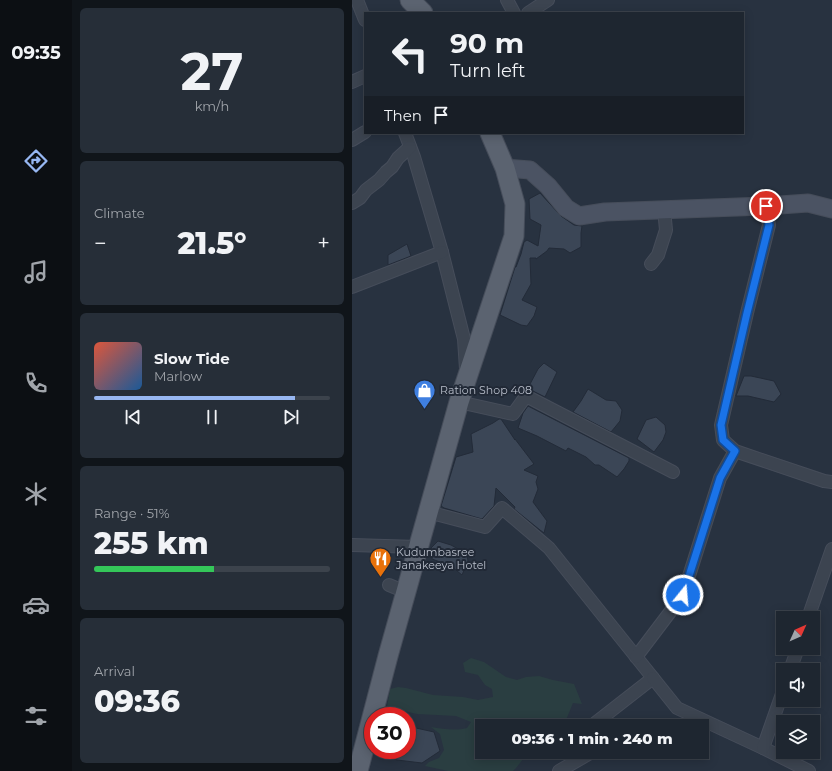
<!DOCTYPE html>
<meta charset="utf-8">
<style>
body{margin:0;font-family:Montserrat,sans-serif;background:#262e38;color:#f1f3f6;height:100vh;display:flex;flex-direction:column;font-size:15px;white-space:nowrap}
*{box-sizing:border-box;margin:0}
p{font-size:13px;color:#a1a5ab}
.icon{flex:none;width:22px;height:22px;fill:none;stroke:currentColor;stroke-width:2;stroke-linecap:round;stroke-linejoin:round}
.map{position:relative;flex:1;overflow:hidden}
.drawer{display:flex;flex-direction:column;gap:8px;padding:8px;background:#10151a;width:280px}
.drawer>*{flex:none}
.guide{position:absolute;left:12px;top:12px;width:380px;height:122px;border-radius:0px;box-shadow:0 2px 10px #0003,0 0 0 1px #3c434c;background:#1e2630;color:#f1f3f6;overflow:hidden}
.needle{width:26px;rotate:45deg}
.controls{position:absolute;left:424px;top:611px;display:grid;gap:8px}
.controls a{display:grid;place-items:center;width:44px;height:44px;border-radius:0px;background:#1e2630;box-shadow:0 2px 10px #0003,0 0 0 1px #3c434c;font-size:20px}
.speed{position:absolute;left:12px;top:707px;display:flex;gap:8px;font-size:20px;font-weight:700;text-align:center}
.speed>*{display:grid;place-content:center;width:52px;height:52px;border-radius:50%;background:#1e2630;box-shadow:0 2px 10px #0003,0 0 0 1px #3c434c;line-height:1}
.speed .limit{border:6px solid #d22;background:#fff;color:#111}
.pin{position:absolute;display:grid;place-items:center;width:34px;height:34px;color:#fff;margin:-17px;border:2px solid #fff;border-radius:50%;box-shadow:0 1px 4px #0007}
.me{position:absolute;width:44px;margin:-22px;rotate:17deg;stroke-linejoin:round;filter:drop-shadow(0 0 3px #0008)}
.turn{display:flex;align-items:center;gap:14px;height:84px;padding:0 20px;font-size:18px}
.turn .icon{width:52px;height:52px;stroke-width:2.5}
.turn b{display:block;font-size:28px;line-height:34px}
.then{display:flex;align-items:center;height:38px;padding:0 20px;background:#0003;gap:8px;font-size:15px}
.big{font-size:30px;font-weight:800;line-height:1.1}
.drawer .card{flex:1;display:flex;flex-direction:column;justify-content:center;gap:6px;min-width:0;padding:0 14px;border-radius:6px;background:#262e38}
.drawer .dial{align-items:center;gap:0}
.dial b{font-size:52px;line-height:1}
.song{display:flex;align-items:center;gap:12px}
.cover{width:48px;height:48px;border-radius:6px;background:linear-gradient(135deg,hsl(10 70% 55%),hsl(210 70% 35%))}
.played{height:4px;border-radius:2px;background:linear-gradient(90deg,#97b7f2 85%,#3c434c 85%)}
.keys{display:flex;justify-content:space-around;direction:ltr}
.heat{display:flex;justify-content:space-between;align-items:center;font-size:22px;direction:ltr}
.charge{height:6px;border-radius:3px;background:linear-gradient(90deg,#34c759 51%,#3c434c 0)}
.trip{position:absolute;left:123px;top:719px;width:234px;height:40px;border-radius:0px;background:#1e2630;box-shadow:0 2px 10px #0003,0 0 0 1px #3c434c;font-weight:800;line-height:40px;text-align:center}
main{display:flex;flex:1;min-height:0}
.menu{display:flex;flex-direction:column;width:72px;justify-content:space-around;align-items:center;background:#0c0f13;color:#a1a5ab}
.menu .icon{width:28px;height:28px}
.menu .on{color:#97b7f2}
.menu b{font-size:18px;color:#f1f3f6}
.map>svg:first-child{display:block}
.green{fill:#2a3e41}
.building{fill:#3b4656;stroke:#232b38}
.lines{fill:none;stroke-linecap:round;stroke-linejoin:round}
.street-casing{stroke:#464d5a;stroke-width:14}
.secondary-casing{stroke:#464d5a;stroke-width:19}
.primary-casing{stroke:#464d5a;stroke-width:21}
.street{stroke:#3c4450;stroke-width:12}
.secondary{stroke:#4b5363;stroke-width:17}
.primary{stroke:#5b6370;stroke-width:19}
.route-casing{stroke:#114b97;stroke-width:10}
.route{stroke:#1a73e8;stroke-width:7}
.labels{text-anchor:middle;stroke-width:4;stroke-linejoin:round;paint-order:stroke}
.poi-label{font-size:11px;fill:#b9bfcb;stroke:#212936;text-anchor:start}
</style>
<main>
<nav class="menu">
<b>09:35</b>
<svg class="icon on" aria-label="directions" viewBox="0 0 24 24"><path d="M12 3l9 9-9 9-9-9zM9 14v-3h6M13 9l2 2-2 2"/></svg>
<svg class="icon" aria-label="music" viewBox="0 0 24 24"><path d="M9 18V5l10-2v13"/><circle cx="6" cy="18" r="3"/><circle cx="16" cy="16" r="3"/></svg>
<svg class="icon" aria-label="phone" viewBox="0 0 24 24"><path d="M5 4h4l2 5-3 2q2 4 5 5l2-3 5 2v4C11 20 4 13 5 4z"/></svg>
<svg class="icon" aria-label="climate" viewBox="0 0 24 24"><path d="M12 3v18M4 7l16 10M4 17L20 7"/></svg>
<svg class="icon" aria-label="car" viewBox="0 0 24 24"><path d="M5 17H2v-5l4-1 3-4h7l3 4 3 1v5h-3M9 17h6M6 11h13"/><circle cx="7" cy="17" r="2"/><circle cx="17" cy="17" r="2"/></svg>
<svg class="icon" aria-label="filters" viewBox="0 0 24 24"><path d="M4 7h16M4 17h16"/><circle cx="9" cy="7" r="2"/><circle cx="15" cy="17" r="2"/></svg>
</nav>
<section class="drawer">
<div class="card dial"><b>27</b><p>km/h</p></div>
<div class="card"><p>Climate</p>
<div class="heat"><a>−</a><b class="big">21.5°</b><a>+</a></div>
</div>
<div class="card">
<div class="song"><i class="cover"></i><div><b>Slow Tide</b><p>Marlow</p></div></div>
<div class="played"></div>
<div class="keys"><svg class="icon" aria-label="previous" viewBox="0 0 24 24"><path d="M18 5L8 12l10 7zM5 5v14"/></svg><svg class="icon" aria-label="pause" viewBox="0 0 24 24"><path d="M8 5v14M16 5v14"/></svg><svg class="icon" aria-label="next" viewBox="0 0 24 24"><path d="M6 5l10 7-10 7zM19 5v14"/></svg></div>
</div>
<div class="card"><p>Range · 51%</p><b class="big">255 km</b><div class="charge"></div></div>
<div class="card"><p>Arrival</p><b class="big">09:36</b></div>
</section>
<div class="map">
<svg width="480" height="771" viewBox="0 0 480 771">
<rect width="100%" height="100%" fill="#283240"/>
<path class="green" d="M119,658l13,4 22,15 11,3 9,-3 13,-1 14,4 21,4 8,20 -9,-1 -7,17 -5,6h-79v26h68v1c-9,2 -18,-1 -26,5 -4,4 -6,9 -11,13h-65l-23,-5 4,-4 10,-4 5,-8 -4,-16 -9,-7c13,2 24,4 36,1l4,-6 -15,-6 -39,-2 -30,-7 3,-18 8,-2 8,1 27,7 30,2 15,3 15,-3 -1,-8 -7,-4 -7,-10 -13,-3 -2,-9z"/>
<g class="building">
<path d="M188,193l21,23 13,9 8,1 -1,7v14l-11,6 -6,-4 -15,-1 -2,3 -11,8v-1h-6l1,26 -9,16 15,7 -3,9 -7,10 -6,-1 -21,-10 15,-48h1l5,-13 3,-12 3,-2 11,6 3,-21 -11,-6 -1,-20z"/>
<path d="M55,244l4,12 -23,9v-10z"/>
<path d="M192,363l13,9 -12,25 -14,-7 1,-3 -3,-1 9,-17z"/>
<path d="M392,376h7l23,5 7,13 -7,8 -26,-6h-12z"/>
<path d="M236,389l18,11 10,1 6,9 -2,11 -9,11 -38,-20 8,-11z"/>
<path d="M176,406l101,52v3l-5,8 -7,8 -18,-12h-4l-9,-8 -18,-9 -2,3 -29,-15 -19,-8 5,-15z"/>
<path d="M304,417l9,8 1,7 -3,8 -9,12 -17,-13 9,-19z"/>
<path d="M147,419h2l14,21v-1l19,25 -10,6 14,6 -2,6 2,7 -5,13 14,19 -3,12 -4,-3 -26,-21 1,-2 -19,-19 -2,18 -12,13 -38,-11 -3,-2 15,-49 17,-5 -2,-18 22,-11z"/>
<path d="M86,541l13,4 16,9 1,7 -6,14 -11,-9 -19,-7 -1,-11z"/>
<path d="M55,726l27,6 6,19 -18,12 -25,-3 -23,-8 1,-2h32z"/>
</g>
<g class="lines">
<defs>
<g id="street">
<path d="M5,0l8,20"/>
<path d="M155,0l7,13"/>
<path d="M176,13l20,-13"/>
<path d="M0,82l13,-6"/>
<path d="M53,133l9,24 28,95 22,87 2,30"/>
<path d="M0,140l13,-8"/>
<path d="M0,203l8,-5 6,-8 13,-10 7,-8 6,-5 6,-9 12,-11"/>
<path d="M414,206l3,19 -22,88 -26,112 2,15 12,11 89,30 8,1"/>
<path d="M299,264l7,-9 8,-25 -2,-21"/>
<path d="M0,287l90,-35"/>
<path d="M107,402l54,12 13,-18 147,76"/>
<path d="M76,512l57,15 17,-19 47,40 104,130 -59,46v2"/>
<path d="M0,545l66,2"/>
<path d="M37,585l17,7"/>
<path d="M456,618l24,-69"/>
<path d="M284,657l47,-62 37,-117 15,-27"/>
<path d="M438,670l8,-22"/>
<path d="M301,678l24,30 86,40 46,23"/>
<path d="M411,748l20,-57"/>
<path d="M207,771l33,-19"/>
</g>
<path id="secondary" d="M153,168l25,2 18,16 18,22 13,8 26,-4 161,-6 42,-3 24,6"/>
<g id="primary">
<path d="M58,0l13,13"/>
<path d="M6,771l30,-115 71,-254 55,-166 1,-32 -10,-36 -15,-35"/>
</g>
</defs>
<use href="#street" class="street-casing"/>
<use href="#secondary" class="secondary-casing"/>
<use href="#primary" class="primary-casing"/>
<use href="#street" class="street"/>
<use href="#secondary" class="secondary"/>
<use href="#primary" class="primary"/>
</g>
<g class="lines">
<defs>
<path id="route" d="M331,595l37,-117 15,-27 -12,-11 -2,-15 26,-112 22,-88 -3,-19"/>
</defs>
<use href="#route" class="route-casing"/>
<use href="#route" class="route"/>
</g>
<defs>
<symbol id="shop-pin" viewBox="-11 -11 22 30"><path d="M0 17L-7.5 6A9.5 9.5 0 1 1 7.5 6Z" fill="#3f7fe0" stroke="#212936"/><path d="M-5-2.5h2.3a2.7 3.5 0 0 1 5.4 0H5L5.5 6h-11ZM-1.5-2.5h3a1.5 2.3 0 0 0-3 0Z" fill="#fff"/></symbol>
<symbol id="restaurant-pin" viewBox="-11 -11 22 30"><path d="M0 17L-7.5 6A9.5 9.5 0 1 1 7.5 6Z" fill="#e8710a" stroke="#212936"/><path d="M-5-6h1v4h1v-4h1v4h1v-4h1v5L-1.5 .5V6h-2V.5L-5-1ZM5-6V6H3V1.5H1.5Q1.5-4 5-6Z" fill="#fff"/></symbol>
</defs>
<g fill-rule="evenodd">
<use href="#shop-pin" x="60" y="378" width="25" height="34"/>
<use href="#restaurant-pin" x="16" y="546" width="25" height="34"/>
</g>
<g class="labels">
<g class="poi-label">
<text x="88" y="394">Ration Shop 408</text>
<text x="44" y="556">Kudumbasree<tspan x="44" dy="13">Janakeeya Hotel</tspan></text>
</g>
</g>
</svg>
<div class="controls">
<a><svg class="needle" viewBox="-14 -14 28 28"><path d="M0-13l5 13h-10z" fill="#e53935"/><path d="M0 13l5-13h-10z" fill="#a1a5ab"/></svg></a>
<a><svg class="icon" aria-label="sound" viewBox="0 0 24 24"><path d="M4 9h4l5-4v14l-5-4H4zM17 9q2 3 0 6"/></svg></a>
<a><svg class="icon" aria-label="layers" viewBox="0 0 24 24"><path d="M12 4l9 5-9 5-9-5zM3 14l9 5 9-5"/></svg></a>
</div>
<div class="speed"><div class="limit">30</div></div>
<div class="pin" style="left:414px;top:206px;background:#d93025"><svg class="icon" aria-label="arrive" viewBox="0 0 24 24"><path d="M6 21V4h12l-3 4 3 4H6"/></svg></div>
<svg class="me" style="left:331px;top:595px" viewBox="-20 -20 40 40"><circle r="17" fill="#1a73e8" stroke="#fff" stroke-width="3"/><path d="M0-11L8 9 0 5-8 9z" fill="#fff"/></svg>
<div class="trip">09:36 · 1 min · 240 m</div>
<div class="guide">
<div class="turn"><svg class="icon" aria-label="left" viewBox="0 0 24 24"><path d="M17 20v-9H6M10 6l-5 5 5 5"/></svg><div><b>90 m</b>Turn left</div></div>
<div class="then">Then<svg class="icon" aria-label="arrive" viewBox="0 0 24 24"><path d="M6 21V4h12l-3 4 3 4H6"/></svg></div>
</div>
</div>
</main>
